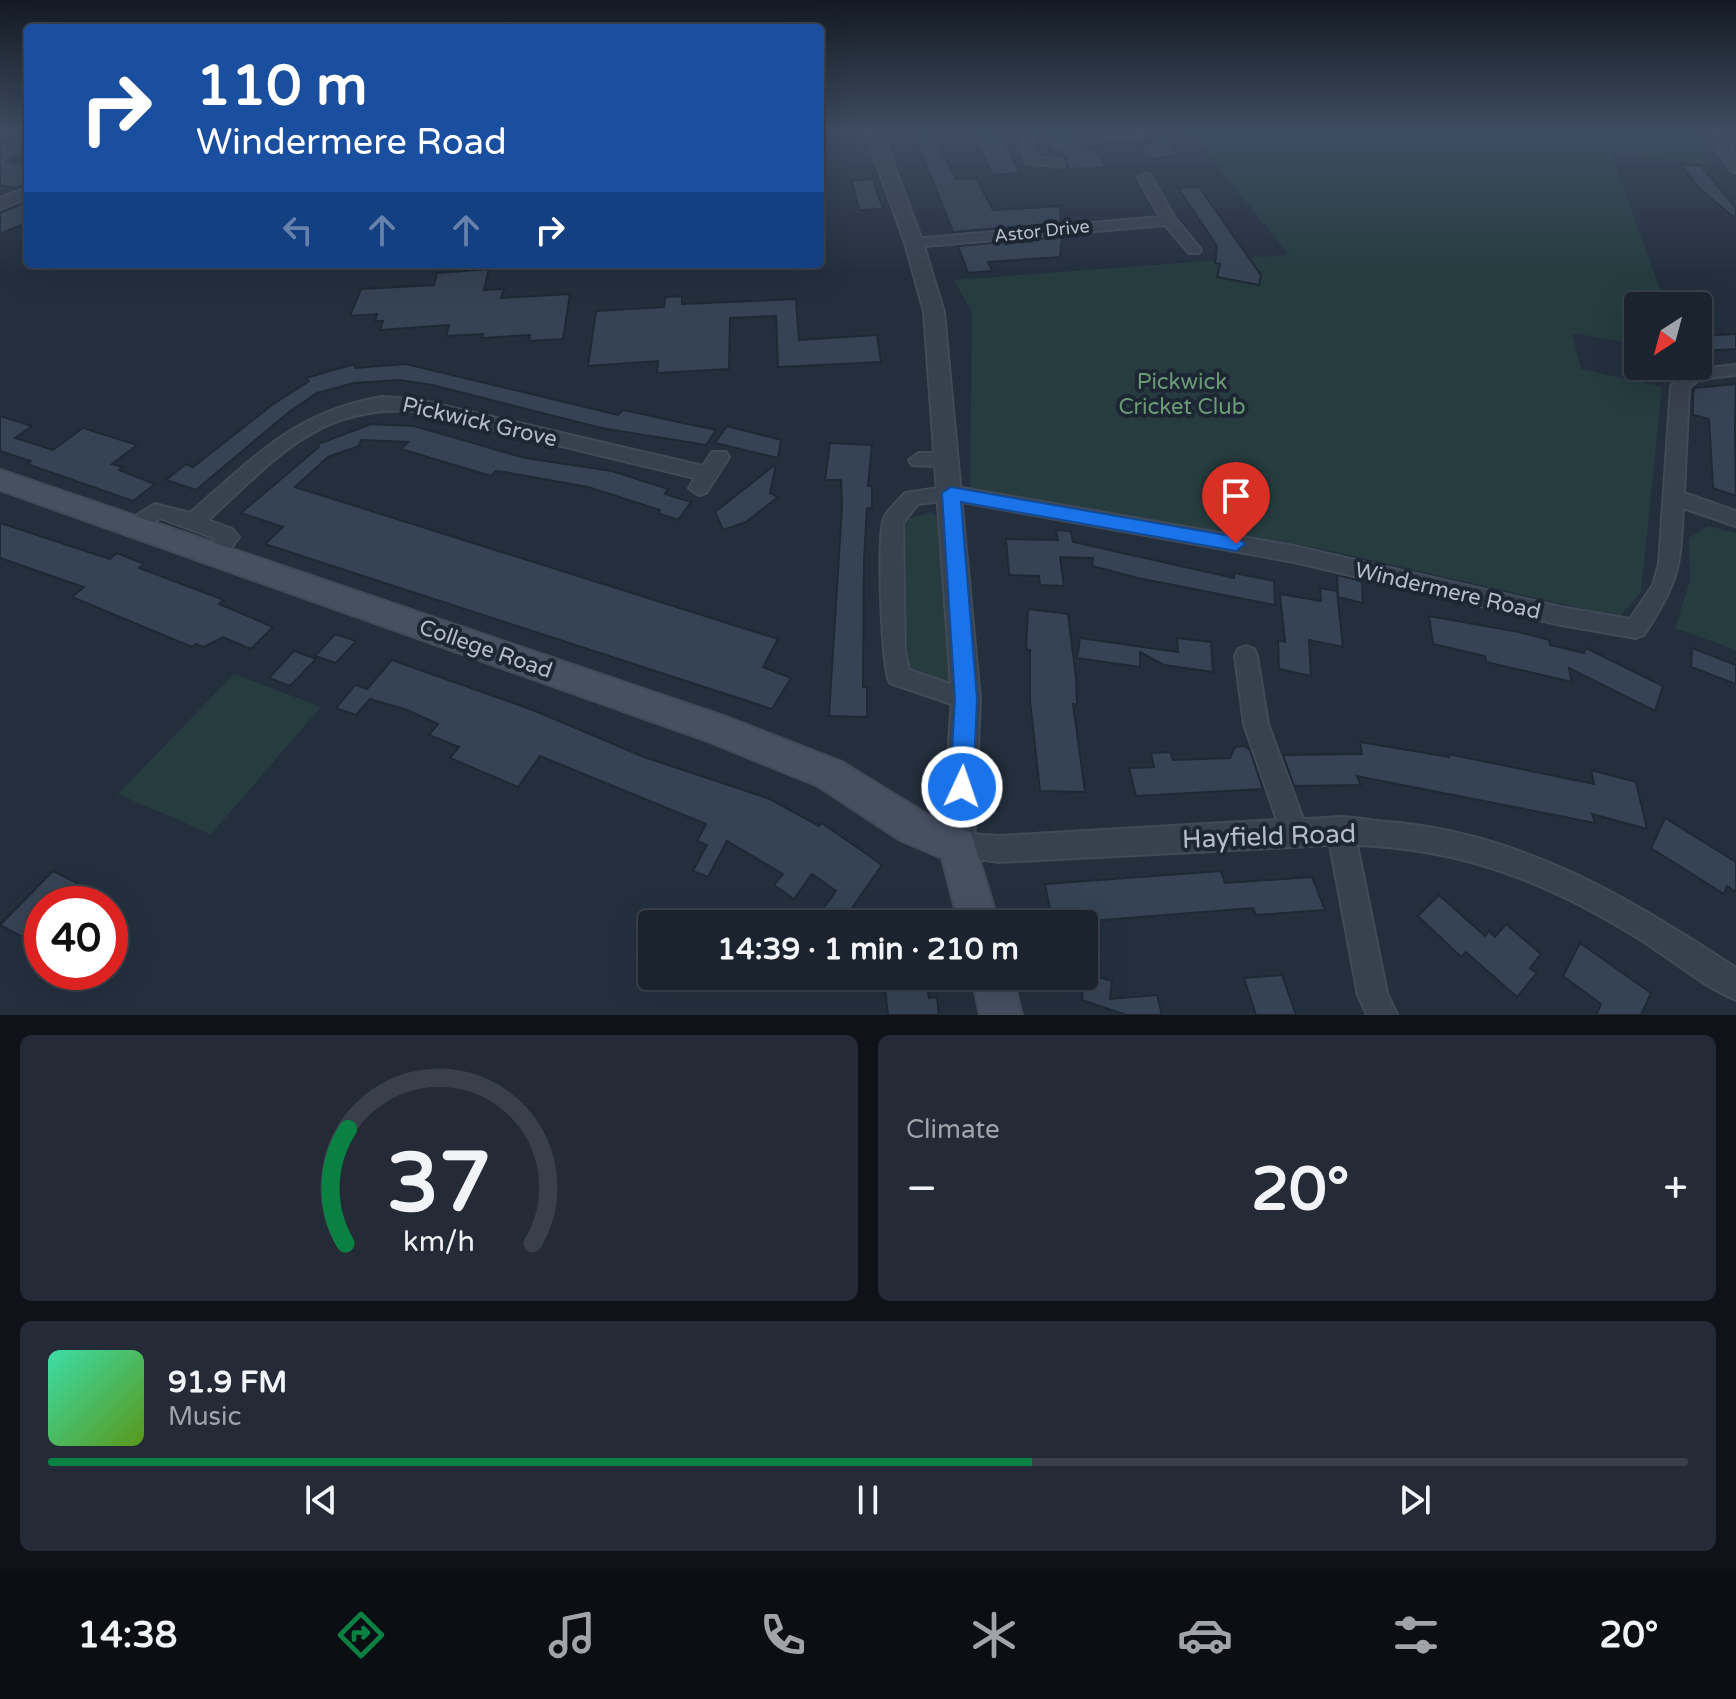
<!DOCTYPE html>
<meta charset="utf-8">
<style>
body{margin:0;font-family:"Varela Round",sans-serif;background:#242b36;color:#f1f3f6;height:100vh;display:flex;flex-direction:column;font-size:30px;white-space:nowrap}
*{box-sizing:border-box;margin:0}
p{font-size:26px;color:#a0a4aa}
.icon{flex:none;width:44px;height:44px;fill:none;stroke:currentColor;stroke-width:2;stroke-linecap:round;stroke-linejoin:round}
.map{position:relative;height:1015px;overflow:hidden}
.drawer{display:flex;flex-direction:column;gap:20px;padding:20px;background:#0f1319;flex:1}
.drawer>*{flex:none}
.hud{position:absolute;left:24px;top:24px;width:800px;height:244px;border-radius:8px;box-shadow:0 8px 32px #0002,0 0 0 2px #39404a;background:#1a4fa0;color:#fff;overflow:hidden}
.needle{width:52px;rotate:216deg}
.buttons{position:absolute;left:1624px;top:292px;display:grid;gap:16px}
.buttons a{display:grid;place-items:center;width:88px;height:88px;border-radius:8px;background:#1b232e;box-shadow:0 8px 32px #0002,0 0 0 2px #39404a;font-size:40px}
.speed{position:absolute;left:24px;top:886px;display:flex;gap:16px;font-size:40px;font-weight:700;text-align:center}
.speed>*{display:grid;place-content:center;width:104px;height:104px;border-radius:50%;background:#1b232e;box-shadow:0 8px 32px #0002,0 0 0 2px #39404a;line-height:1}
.speed .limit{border:12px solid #d22;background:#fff;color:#111}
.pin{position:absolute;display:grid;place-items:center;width:68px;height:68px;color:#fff;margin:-82px -34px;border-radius:50% 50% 50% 0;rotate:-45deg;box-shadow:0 0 8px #0007}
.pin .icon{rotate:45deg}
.me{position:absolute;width:88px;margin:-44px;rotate:3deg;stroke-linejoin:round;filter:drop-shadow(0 0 6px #0008)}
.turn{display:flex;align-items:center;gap:28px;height:168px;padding:0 40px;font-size:36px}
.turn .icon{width:104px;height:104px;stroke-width:2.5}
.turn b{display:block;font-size:56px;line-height:68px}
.lanes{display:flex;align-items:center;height:76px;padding:0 40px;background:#0003;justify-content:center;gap:40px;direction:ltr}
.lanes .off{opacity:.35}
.big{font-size:60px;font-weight:700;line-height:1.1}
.drawer .card{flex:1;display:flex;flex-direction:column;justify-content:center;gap:12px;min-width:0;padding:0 28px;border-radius:12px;background:#242b36}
.drawer .dial{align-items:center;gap:0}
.dial svg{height:208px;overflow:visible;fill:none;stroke:#39404a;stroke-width:7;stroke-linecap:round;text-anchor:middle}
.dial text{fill:#f1f3f6;stroke:none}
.song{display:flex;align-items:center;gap:24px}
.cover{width:96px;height:96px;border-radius:12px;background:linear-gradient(135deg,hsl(160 70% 55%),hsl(90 70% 35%))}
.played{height:8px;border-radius:4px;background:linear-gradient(90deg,#0b8043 60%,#39404a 60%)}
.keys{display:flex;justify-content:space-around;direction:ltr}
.heat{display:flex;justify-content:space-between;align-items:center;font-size:44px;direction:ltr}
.drawer .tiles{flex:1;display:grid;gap:20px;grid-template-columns:1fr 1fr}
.card:last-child{grid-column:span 2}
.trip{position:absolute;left:638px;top:910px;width:460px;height:80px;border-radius:8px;background:#1b232e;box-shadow:0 8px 32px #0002,0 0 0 2px #39404a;font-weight:700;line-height:80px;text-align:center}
.tab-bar{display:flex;height:128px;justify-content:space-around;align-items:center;background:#0b0e12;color:#a0a4aa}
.tab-bar .icon{width:56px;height:56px}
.tab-bar .selected{color:#0b8043}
.tab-bar b{font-size:36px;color:#f1f3f6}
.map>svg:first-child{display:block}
.green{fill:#263c3f;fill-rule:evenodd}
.building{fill:#364354;stroke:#1f2835;stroke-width:2}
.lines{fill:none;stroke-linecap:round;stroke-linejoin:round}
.minor-casing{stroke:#414a57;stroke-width:4}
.tertiary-casing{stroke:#414a57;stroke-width:4}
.secondary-casing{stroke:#414a57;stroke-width:4}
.minor{fill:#38414e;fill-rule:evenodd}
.tertiary{fill:#38414e;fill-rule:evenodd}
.secondary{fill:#465061;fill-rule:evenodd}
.route{fill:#1a73e8;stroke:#114b97;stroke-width:2}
.labels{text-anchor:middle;stroke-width:8;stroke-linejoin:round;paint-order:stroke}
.far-street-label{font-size:18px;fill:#b4bcc9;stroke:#1d2633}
.park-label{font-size:22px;fill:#6b9a76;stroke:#1d2633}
.street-label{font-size:22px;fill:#b4bcc9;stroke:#1d2633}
.near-street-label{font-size:26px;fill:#b4bcc9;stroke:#1d2633}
</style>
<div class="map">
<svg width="1736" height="1015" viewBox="0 0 1736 1015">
<rect width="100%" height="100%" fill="#242f3e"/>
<g class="green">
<path d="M1184,131h514l16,34 -103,-12 55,153h-28v38l-66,-11 9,36 81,18 -21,205 -21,25 -297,-68 -353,-60 2,-177 -18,-32 335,-25 -91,-113zM1234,139l204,3 -224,-1z"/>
<path d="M931,512l9,7 11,165 -43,-14 -4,-150z"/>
<path d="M1708,526l28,7v117l-61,-22 15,-47 -1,-43z"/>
<path d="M234,674l87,33 -110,127 -93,-40z"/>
</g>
<g class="building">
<path d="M28,131v19l-21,11 21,4v18l-12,5 -16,-3v-40z"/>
<path d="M913,131h19l24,48 20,-1 17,32 67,-4 1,17 -108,9z"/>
<path d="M971,131h27l22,42 -27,2z"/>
<path d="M1044,131h31l9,19 12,-2 10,19 -36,2 -9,-18h-7z"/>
<path d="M1150,134l20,1 7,20 -23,4 -15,-14 13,-2z"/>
<path d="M1681,164l20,2 35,42v11l-36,-30z"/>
<path d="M873,179l10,30 -24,1 -7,-29z"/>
<path d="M1199,187l62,88 -2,10 -42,-8 3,-13 -5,-1 2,-17 -39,-58z"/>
<path d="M28,202v20l-28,12v-21z"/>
<path d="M1062,237l-2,20 -72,5 4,9 -24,2 -10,-27z"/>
<path d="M489,269l-5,21 20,-1 -3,9 69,-4 -7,45 -34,2 1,-6 -48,3 1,-4 -37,2 3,-11 -69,5 3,-9h-8l2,-7 -27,2 11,-27 73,-4 3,-12z"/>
<path d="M682,296v8l114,-5 3,41 78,-5 4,27 -103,5 -2,-51 -46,2 -1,51 -72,4 1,-12 -70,5 8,-55 68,-4 1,-10z"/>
<path d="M1736,334v15l-38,2v-15z"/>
<path d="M354,364l1,4 51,-4 212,51 5,-5 93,20 -10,15 -105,-17 -169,-43 -33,-5 -45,3 -37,10 -28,19 -93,78 -30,-10 20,-16 7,3 79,-62 37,-24 -3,-3z"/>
<path d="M1736,384l-1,43 1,69 -23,-8 -4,-69 -16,-4v-20l1,-7z"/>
<path d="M0,416l32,10 -17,12 38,12 30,-22 54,17 -25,19 11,3 -4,3 36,14 -22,17 -106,-37 4,-3 -31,-10z"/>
<path d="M371,424l43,2 111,32 87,13 56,18 -3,5 26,8 -13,18 -20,-7 2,-3 -72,-23 -84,-15 -8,-1 -5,5 -90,-27 7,-7 -47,-2 -2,6 -31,11 -33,30 483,152 -15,28 28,11 -19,31 -507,-165 18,-17 -42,-14 78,-66 -1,-3z"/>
<path d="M727,426l54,14 -3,18 -63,-15z"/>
<path d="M830,443l42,2 -4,41h4v22h-5l-3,53 -1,126h4v30l-38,-1 13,-208 -1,-28h-16z"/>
<path d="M776,464l-6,29 8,4 -32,25 -23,8 -8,-18z"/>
<path d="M0,523l110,36 7,-6 27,11 -5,4 85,32 -5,4 54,23 -22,22 -28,-12 -19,10 -8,-3 -4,3 -120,-50 12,-10 -84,-29z"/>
<path d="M1056,530l15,1 2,11 161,36v-5l40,8 1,24 -137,-27 -46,-12 1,-8 -33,-1 4,29 -24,-1 -1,-9 -30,-1 -3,-36 52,1z"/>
<path d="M1337,575l25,6 1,22 -25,-6z"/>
<path d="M1320,588l17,3 6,56 -34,-7 2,36 -32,-7 -1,-29 7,2 -5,-48 41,7z"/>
<path d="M1028,609l40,5 8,63 1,28 -4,-1 12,88 -45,-1 -10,-91v-50l-4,-1z"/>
<path d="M1429,616l90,16 30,8 1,5 34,8 2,-5 77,38 -8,25 -86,-43 3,14 -86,-20 -1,-6 -52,-12z"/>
<path d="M335,634l21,7 -20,22 -21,-7z"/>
<path d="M1080,638l98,14 -1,-14 34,4 2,30 -49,-7 -24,-13v15l-63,-9z"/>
<path d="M1692,648l44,17v19l-45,-17z"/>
<path d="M294,651l22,8 -26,27 -21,-8z"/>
<path d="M392,660l141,50 111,47 126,42 49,27 3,-3 60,42 -41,59 -21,-11 16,-22 -24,-17 -18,25 -20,-14 9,-11 -56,-33 -19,36 -15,-6 14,-26 -10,-4 9,-17 -166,-68 -22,31 -68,-29 9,-11 -30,-12 9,-11 -31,-14 -37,-11 -14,16 -20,-7 19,-23 12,4z"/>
<path d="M1360,742l89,15 -1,-3 146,30 -3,-14 45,12 11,47 -55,-15 3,9 -238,-47 4,9 -67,1 -11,-31 79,-1z"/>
<path d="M1244,746l6,4 13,39 -127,7 -7,-28 25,-1 -3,-14 19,-1 3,8 57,-2 5,-11z"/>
<path d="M1665,818l71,44v30l-9,-6 -3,8 -73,-46z"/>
<path d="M53,871l28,14 -18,19h-21v21l-14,15 -28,-15z"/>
<path d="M1221,871l4,12 87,-6 13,33 -69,5 -3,-7 -200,16 -8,-40z"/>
<path d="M1439,895l46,41 4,-5 6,6 11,-13 35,30 -11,14 7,5 -20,24 -51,-45 -5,5 -43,-41z"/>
<path d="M1580,943l71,50 -10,22h-45l5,-11 -38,-28z"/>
<path d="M1085,973l27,8 -2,18 47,-4 5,20h-36l-44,-15z"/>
<path d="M1282,975l14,40h-40l-12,-37z"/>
<path d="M888,976h37l4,22 8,-1 2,18h-51l-3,-26 6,-1z"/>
</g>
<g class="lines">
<defs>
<g id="minor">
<path d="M18,131l-18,10v-9z"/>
<path d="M1022,131h12l-1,17 4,9 26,4v6l-36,-4 -6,-15z"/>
<path d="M1107,131h33l3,3c-8,7 -26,5 -36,3z"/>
<path d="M1145,174l5,1 25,43 26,32 -2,3h-10l-24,-28 -251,22 -7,-4 7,-4 246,-22 -22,-39z"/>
<path d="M1736,365v10l-37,4 -10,9 -5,105 52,18v15l-53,-18c-3,64 -5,73 -39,127l-8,3 -75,-13 -267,-63 -343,-62 -33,4 -15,19 2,129 4,18 65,22 4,7 -4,7 -8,3 -76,-26c-9,-19 -12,-138 -7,-161 2,-10 15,-21 22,-29l46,-7 343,60 267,61 69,12 23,-34 6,-21 12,-178 17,-16z"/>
<path d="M381,397l34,2 288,67 9,-14h14l3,5 -23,36 -7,2 -10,-7 6,-10 -280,-67c-99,-6 -139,48 -207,109l24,9 7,8 -16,22h-14l-3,-6 10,-14 -56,-21 -24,15 -7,-3 -3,-5 3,-5 26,-16 35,9c63,-54 104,-101 191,-116z"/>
<path d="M919,453h29l10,7 -10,7 -36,-2 -3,-5z"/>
<path d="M1246,646l8,3 3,7 11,68 35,95c12,0 24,-1 36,-2 8,-1 36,4 48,5 132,10 241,75 349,146v32c-35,-15 -66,-42 -98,-62 -90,-56 -175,-89 -281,-93l30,148 10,22h-30l-9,-20 -28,-150 -331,17 -50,-7 -4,-9 4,-9 9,-4 41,3 278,-16 -33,-96 -9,-68 3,-7z"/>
</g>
<g id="tertiary">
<path d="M865,131h16l42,112 21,69 36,387 -6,147 -5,11 -11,5 -11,-5 -5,-11 10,-147 -28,-387 -19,-69z"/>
<path d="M1714,131h16l6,41 -6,-2 -16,-26z"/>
<path d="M28,187v11l-28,11v-11z"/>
</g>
<g id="secondary">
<path d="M0,470l726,247 116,45 84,52 45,19 28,91h-40l-17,-66 -42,-18 -82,-54 -113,-46 -705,-250z"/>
<path d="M972,976h40l10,39h-42z"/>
</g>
</defs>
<use href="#minor" class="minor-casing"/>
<use href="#tertiary" class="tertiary-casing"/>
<use href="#secondary" class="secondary-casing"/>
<use href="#minor" class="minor"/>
<use href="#tertiary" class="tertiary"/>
<use href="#secondary" class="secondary"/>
</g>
<linearGradient id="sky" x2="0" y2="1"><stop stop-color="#141a22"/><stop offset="0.48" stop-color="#3f4d63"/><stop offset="1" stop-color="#3f4d63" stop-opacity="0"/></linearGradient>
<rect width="1736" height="273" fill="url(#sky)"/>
<path class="route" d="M951,487l285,50 9,7 -9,7 -275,-49 16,197 -4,88 -3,8 -8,3 -9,-3 -3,-8 5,-88 -13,-206z"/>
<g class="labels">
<g class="far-street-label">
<text transform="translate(1042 231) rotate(-6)" y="6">Astor Drive</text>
</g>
<g class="park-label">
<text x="1182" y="389">Pickwick<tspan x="1182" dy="25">Cricket Club</tspan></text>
</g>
<g class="street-label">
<text transform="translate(480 421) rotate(13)" y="8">Pickwick Grove</text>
<text transform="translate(1448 590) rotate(13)" y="8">Windermere Road</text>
<text transform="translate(486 648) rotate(19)" y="8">College Road</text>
</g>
<g class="near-street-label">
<text transform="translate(1269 836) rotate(-2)" y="9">Hayfield Road</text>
</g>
</g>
</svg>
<div class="buttons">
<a><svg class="needle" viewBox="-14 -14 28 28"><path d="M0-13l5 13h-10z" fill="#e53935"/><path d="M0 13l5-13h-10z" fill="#a0a4aa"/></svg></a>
</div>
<div class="speed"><div class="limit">40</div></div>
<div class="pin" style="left:1236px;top:544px;background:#d93025"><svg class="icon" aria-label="arrive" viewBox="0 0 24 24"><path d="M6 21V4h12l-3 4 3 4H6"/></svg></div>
<svg class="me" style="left:962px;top:787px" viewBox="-20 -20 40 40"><circle r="17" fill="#1a73e8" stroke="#fff" stroke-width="3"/><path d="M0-11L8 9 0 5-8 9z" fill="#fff"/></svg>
<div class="trip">14:39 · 1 min · 210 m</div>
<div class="hud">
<div class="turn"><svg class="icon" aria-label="right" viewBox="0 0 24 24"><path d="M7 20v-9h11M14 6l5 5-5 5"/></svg><div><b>110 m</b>Windermere Road</div></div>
<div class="lanes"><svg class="icon off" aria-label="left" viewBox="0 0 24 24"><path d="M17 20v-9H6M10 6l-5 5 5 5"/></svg><svg class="icon off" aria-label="ahead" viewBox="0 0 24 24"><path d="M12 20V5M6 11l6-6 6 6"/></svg><svg class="icon off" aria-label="ahead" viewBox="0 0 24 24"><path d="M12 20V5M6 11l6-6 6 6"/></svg><svg class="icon" aria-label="right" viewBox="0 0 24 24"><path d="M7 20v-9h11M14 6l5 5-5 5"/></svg></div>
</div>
</div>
<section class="drawer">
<div class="tiles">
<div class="card dial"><svg viewBox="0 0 100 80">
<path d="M14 69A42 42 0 1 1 86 69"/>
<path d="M14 69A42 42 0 0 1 15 25" stroke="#0b8043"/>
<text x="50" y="56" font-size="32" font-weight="700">37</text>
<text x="50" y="72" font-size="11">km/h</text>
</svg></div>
<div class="card"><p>Climate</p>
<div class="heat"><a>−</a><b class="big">20°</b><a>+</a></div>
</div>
<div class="card">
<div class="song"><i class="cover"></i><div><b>91.9 FM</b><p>Music</p></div></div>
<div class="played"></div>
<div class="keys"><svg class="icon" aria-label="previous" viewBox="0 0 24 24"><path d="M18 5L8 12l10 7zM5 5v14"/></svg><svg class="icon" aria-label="pause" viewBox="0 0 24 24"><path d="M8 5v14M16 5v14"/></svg><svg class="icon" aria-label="next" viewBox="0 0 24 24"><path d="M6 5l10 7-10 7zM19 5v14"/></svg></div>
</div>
</div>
</section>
<nav class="tab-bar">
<b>14:38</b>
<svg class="icon selected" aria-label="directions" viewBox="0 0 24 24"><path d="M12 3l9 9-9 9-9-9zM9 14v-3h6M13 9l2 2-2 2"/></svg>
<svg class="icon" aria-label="music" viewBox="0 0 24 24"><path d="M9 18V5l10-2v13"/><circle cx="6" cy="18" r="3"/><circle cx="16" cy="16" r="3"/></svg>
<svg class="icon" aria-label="phone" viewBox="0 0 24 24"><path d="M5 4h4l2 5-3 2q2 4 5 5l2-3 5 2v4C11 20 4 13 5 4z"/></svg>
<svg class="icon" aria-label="climate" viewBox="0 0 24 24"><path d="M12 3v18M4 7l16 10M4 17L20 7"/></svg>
<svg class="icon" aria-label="car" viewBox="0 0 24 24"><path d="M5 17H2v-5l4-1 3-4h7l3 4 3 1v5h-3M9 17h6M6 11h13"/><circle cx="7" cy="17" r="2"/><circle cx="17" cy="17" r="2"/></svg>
<svg class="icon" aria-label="filters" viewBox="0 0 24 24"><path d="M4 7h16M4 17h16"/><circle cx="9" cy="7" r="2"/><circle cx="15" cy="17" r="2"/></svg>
<b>20°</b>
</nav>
